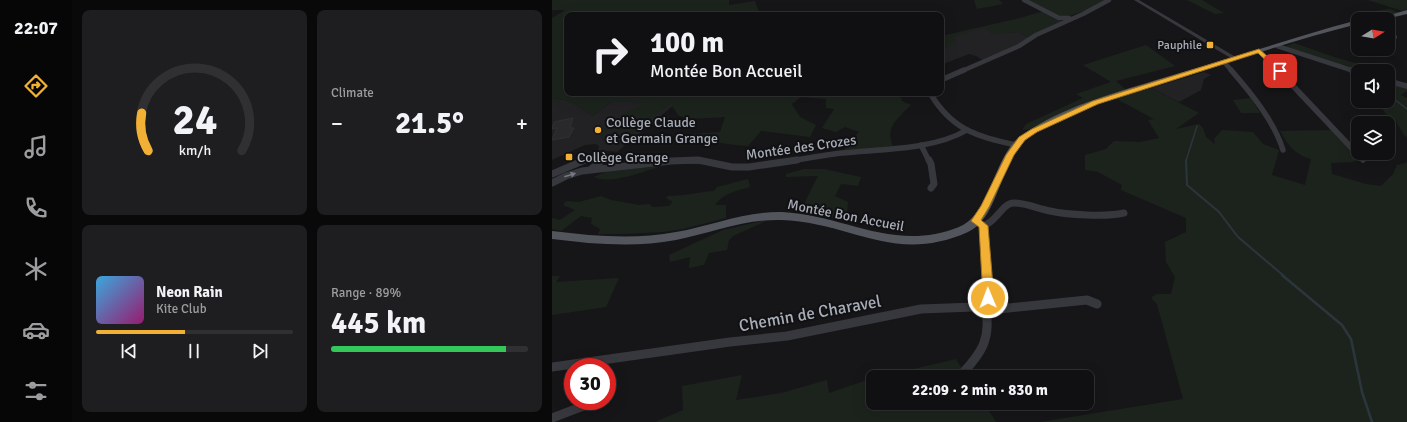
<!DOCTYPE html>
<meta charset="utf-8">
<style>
body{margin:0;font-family:Signika,sans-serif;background:#1e1e20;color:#f1f3f6;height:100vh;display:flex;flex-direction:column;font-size:15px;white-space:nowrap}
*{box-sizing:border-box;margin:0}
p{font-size:13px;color:#9c9d9f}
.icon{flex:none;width:22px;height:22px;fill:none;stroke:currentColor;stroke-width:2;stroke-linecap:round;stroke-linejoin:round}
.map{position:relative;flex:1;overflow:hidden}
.details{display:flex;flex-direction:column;gap:10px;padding:10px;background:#09090a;width:480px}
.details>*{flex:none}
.banner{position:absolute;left:12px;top:12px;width:380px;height:84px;border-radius:8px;box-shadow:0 4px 16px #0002,0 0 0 1px #303032;background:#101012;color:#f1f3f6;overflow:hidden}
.needle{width:26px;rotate:79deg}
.fabs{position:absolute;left:799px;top:12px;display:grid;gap:8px}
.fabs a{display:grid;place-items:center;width:44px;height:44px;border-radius:8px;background:#101012;box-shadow:0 4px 16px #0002,0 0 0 1px #303032;font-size:20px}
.speed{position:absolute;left:12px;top:358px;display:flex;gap:8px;font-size:20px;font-weight:700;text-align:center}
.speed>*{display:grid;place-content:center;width:52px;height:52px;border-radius:50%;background:#101012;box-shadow:0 4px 16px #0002,0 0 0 1px #303032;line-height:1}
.speed .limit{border:6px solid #d22;background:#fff;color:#111}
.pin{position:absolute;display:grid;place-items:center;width:34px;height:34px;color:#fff;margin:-17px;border-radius:8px;box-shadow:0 2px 6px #0006}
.me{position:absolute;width:44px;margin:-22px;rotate:359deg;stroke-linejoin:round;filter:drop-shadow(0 0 3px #0008)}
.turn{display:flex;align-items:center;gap:14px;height:84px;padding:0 20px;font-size:18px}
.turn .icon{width:52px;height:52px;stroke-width:2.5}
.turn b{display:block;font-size:28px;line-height:34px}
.big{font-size:30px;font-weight:700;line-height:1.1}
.details .card{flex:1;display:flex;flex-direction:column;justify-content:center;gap:6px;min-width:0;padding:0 14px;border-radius:8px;background:#1e1e20}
.details .dial{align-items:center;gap:0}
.dial svg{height:104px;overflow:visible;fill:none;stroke:#303032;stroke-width:7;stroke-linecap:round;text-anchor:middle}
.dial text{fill:#f1f3f6;stroke:none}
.song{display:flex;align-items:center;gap:12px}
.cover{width:48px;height:48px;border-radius:6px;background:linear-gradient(135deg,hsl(200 70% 55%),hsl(320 70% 35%))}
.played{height:4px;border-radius:2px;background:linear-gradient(90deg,#f2b134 45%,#303032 45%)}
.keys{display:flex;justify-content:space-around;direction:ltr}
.heat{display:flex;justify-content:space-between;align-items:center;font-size:22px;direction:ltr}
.charge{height:6px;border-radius:3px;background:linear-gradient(90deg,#34c759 89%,#303032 0)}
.details .tiles{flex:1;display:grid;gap:10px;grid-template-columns:repeat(2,1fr)}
.trip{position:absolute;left:314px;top:370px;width:228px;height:40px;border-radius:8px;background:#101012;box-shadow:0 4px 16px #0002,0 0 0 1px #303032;font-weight:700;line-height:40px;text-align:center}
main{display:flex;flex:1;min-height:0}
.dock{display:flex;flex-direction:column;width:72px;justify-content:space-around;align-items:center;background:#060607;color:#9c9d9f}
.dock .icon{width:28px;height:28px}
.dock .current{color:#f2b134}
.dock b{font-size:18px;color:#f1f3f6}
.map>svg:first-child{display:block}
.built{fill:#222225}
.green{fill:#1c231d;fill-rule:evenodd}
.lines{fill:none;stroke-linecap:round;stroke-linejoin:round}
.stream-far2{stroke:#2c353c;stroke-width:1.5}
.stream-far1{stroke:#2c353c;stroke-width:2}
.stream{stroke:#2c353c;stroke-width:2.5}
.building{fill:#29292c;stroke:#303034}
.minor-far3{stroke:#37383d;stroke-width:4.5}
.minor-far2{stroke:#37383d;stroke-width:5.5}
.minor-far1{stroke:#37383d;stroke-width:7}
.minor{stroke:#37383d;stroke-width:9}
.tertiary{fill:#37383d;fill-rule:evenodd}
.primary{fill:#53555c;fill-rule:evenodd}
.oneway{fill:#757881}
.route{fill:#f2b134;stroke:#9d7322}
.poi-dot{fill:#f2b134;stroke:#111113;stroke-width:1.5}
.labels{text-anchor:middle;stroke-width:4;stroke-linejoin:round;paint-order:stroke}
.far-poi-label{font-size:12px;fill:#a8adb8;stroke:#111113;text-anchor:end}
.poi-label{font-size:14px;fill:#a8adb8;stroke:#111113;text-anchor:start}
.street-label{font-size:14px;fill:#a8adb8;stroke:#111113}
.near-street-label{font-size:17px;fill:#a8adb8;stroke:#111113}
</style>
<main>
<nav class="dock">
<b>22:07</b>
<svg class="icon current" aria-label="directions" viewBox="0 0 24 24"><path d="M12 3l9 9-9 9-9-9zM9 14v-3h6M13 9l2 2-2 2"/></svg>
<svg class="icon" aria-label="music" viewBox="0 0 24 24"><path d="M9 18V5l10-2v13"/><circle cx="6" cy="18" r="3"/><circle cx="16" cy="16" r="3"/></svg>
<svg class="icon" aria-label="phone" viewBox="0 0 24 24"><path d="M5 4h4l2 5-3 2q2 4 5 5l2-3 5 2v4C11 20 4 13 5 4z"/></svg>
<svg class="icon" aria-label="climate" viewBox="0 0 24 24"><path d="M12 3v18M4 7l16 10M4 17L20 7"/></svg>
<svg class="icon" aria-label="car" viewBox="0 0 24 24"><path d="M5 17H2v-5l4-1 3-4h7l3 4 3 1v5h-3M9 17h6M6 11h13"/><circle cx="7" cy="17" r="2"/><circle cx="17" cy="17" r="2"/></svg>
<svg class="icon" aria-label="filters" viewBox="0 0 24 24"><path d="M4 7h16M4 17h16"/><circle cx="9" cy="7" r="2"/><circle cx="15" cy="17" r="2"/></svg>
</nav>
<section class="details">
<div class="tiles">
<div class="card dial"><svg viewBox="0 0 100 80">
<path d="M14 69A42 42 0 1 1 86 69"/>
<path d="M14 69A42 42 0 0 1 9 40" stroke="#f2b134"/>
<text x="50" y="56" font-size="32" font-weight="700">24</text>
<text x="50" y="72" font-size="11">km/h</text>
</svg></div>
<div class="card"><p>Climate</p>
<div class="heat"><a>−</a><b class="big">21.5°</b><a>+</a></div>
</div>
<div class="card">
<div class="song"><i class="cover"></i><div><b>Neon Rain</b><p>Kite Club</p></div></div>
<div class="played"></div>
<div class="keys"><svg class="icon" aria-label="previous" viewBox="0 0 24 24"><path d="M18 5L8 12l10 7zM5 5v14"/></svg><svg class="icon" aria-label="pause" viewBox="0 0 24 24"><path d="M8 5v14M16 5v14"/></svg><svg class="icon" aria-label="next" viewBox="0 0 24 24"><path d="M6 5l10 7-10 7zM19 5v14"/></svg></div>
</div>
<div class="card"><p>Range · 89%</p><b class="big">445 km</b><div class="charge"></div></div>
</div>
</section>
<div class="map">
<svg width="855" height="422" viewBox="0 0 855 422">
<rect width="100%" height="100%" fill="#161618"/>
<g class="built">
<path d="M427,28h6l24,5 9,-1 12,6 -8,5 -40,17 -6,-4 -7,-2 -23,9 -5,-3v-9l3,-1 6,-12z"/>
<path d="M652,72l7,3 -7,4 -3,11 -22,12 -28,-14z"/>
<path d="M0,98l18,3 23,15 20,-15 62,3 -58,48 -19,-2 1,-4 -3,-2 -11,1 -33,15z"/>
</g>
<g class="green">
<path d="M0,0h177v5l26,-4 5,14h-193v78h336l-3,2 2,6 9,4c-13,13 -28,23 -17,43l-51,3 16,-19 -14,-5 -9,5 -14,-4 12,-19 -8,-1v-9l-25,-2 -9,7 8,13 16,8 -6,12 -49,-6 -13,15c-20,-1 -38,-5 -58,-8l1,-4 29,-2 5,-15 -37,2 -10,-4 -6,-9 2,-2h-4l-51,41 -4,-1 2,-2 -15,-2 -2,-6 2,-3 29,-22 18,-6 -36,-2 -20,15 -23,-15 -18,-3v-80l13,-8h-13zM56,129l22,3c-7,6 -18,9 -26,5l-1,-3z"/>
<path d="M422,0h25l4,4 -26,5z"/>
<path d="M474,0h80l-22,11 -21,7z"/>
<path d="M635,0h15l22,13 -9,1z"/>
<path d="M816,0h39v9l-5,2z"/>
<path d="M838,9l11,4 -46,7 -2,-1 12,-3 1,-4z"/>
<path d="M492,11l19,11 -33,16 -12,-6 -25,3 -8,-7 -35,10 5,2 1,3 -12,4v3l-3,1v-15l79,-18z"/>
<path d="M742,43l40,14 49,14h-25l-74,-24z"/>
<path d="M594,45l29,21 -59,15 10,9 -49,17 -47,22 -8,1 4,-6 57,-26 -7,-4 35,-12 -28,-17z"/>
<path d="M836,82l19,5v4l-6,4 6,3v39l-3,-2 -8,-14 -8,-5 -12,-14v-1h12z"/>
<path d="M599,88l48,25 -23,16 23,-5 4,4 3,9 9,7 -1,-5 8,-9 31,2 10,12 16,6 -7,25 33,10 6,-26c-16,-4 -24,-15 -31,-28l54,-1 21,24 3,5 -5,3 -22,1 1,11 34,10 15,2 12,-12 4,-9 9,-2 1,-2v261h-367l143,-23 -26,-95 -6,-6 5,-4h15l4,-17 -9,-15 -1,-20 21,-10v-14l-65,-28 1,-5 -24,-13 -13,-2v-15l21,-6 8,-8 26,1 19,-4 -11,-18 6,-1 -39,-21z"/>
<path d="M699,98l9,15h-19l-8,-13z"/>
<path d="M110,164v2c-17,5 -51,19 -68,11l16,-7z"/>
<path d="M252,169h20l37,8 -3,9 -17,-2 -6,12 13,6 -1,12 -2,5 -44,-9 17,-34 -32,1v-3z"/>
<path d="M196,179l2,8c-13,4 -27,6 -35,18h11v13l-43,11 -20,3 -41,2h-24l2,-5 -9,-5 1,-6 -11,-2 -20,15 -9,-2v-11l8,2 15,-10 -12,-5 3,-4 13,1 22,-6 10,4 28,5 10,-1 4,3 16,-1 4,-4 -7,-4 2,-2c16,0 30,-4 46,-5l3,-4z"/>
<path d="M210,221h4l-33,15 -4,4 -2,10 -18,3 -5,12 -15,3 1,-11 -20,5 -1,-7 54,-25z"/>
<path d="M0,276h8l-4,6 63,-4 -13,29 -54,8z"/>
<path d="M404,359l11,18h-88z"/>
<path d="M190,375l-6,25 45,-7 46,-13 2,13 44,-15v25h111l12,19h-341l28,-12 -1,-24z"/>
</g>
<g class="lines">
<g class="stream-far2">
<path d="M839,93l-1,3 17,13"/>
<path d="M634,161l11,-35"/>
</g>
<path class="stream-far1" d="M634,160l1,25 32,27 19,25 46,39"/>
<path class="stream" d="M730,275l60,50 9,14 11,53 10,30"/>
</g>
<path class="building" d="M21,118l-3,10h4l-5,9 -17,3 5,-12 -5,1 2,-7z"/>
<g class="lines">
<g class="minor-far3">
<path d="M472,0l35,18h10"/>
<path d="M836,35l7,2"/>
<path d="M725,46l77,25"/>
<path d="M707,51l21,20"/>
<path d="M672,62l8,9"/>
<path d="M410,71l57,-25 17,-11 47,-21 26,-14"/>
</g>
<g class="minor-far2">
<path d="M679,70c20,23 43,51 52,80"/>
<path d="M726,70l85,90"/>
<path d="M799,70l7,2"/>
<path d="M389,80l23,-10"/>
<path d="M836,81l19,5"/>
<path d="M378,93c22,37 46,43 86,52"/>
<path d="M369,145l8,16"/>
<path d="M31,161l13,-6 8,-1 1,2 -2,5"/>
<path d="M128,161h21"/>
<path d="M239,161c17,-3 34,-6 51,-8 39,-4 91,-3 125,-23"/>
</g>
<g class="minor-far1">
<path d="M377,160l2,4 3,20 -3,4"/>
<path d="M39,169l12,-9"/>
<path d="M0,174l33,-14"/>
<path d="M0,183l14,-7 16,-5 89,-10 27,-1 34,7h17l48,-7"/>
<path d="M424,221l7,5 4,50"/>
<path d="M431,226c14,-4 19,-23 31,-23 12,0 25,6 36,8 18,4 56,6 74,2"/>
</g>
<g class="minor">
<path d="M433,303l6,4 8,2 88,-9 10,4"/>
<path d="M0,367l178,-25 57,-6 134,-27 53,-2 11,-4 4,-9 -2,-19"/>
<path d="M407,377c24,-25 33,-39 26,-74"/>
<path d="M0,418l34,-13 1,-4"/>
</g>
<path class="tertiary" d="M582,0h5l100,59 -5,1z"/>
<g class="primary">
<path d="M855,10v4l-21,5h-10z"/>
<path d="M806,20v4c-58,14 -114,34 -171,51 -39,13 -80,24 -118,41 -14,6 -30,13 -43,24 -26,21 -27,78 -58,92 -74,33 -117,-10 -187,-12 -36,-1 -70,13 -105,20 -41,8 -83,4 -124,-1v-8c41,5 83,9 124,1 35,-6 70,-21 106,-20 63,3 112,41 177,15 28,-11 34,-61 55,-85 4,-5 11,-9 17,-13 40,-25 87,-37 132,-51 56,-17 113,-34 169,-51z"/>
</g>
</g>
<defs><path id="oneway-solid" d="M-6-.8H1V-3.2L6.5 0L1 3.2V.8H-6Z"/></defs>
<use class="oneway" href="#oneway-solid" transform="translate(18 175) rotate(-18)"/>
<path class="route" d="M707,49l23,20v3h-4l-20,-19 -160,51 -61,28 -12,8 -11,15 -25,52 -8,13 7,6 6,72 -2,4 -4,1 -3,-1 -2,-4 -4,-71 -8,-6 10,-15 25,-51 13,-18 13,-8 61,-28z"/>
<g class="poi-dot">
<rect x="654" y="41" width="8" height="8" rx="2"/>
<circle cx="46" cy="130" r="4"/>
<rect x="13" y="153" width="8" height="8" rx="2"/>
</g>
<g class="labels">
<g class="far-poi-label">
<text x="650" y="49">Pauphile</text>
</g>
<g class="poi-label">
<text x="54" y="127">Collège Claude<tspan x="54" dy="16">et Germain Grange</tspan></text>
<text x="25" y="162">Collège Grange</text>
</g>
<g class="street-label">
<text transform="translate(249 147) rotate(-8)" y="5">Montée des Crozes</text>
<text transform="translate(294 215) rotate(11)" y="5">Montée Bon Accueil</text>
</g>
<g class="near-street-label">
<text transform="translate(258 313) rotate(-10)" y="6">Chemin de Charavel</text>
</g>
</g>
</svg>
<div class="fabs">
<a><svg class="needle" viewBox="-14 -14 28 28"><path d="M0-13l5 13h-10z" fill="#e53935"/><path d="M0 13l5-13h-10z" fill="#9c9d9f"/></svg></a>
<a><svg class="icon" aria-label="sound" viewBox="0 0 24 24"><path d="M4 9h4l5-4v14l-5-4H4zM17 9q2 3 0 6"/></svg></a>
<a><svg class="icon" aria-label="layers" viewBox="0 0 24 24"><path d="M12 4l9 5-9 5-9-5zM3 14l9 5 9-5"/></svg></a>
</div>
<div class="speed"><div class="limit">30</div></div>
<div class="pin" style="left:728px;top:71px;background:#d93025"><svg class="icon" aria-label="arrive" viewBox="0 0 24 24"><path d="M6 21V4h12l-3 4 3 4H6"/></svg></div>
<svg class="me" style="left:436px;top:298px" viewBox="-20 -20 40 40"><circle r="17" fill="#f2b134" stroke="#fff" stroke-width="3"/><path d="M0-11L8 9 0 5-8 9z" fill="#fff"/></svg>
<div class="trip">22:09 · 2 min · 830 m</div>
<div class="banner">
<div class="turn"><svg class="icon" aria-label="right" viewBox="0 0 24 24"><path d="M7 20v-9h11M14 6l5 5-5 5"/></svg><div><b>100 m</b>Montée Bon Accueil</div></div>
</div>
</div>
</main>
